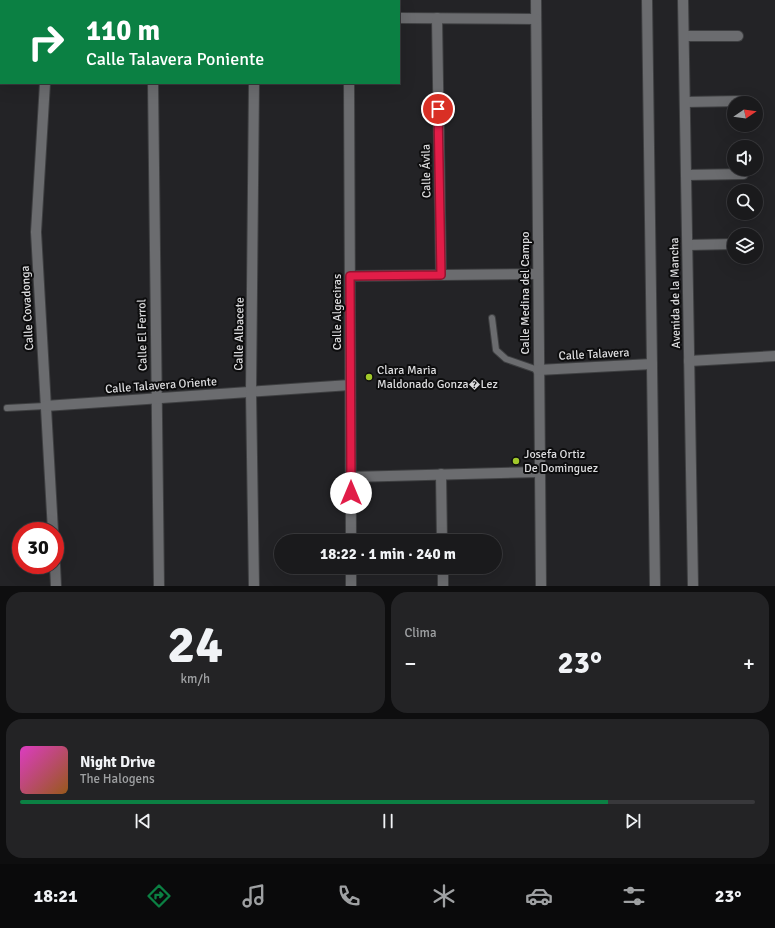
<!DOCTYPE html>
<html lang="es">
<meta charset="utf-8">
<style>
body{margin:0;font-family:Signika,sans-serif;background:#232325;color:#f1f3f6;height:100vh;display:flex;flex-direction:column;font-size:15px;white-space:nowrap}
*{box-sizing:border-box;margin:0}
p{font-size:13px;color:#9fa1a3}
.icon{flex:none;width:22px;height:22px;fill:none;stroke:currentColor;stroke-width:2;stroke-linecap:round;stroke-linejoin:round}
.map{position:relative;height:586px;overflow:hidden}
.panel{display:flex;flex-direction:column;gap:6px;padding:6px;background:#0e0e0f;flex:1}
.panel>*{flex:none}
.guide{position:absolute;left:0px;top:0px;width:400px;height:84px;box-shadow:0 4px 16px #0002,0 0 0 1px #38383b;background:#0b8043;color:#fff;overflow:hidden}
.needle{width:26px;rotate:77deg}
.tools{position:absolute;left:727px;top:96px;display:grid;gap:8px}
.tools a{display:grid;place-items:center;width:36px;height:36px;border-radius:50%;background:#1a1a1c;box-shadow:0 4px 16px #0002,0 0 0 1px #38383b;font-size:20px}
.speed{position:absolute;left:12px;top:522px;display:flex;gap:8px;font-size:20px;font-weight:700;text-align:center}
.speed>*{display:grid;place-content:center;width:52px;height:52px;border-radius:50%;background:#1a1a1c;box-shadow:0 4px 16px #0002,0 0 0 1px #38383b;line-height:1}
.speed .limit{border:6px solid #d22;background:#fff;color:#111}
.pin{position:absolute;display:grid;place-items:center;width:34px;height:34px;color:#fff;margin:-17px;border:2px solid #fff;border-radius:50%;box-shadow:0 1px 4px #0007}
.me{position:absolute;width:44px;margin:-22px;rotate:0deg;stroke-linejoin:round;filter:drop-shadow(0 0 3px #0008)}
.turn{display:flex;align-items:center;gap:14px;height:84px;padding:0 20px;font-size:18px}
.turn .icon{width:52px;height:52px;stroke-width:2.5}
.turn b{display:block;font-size:28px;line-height:34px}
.big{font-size:30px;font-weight:700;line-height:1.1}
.panel .widget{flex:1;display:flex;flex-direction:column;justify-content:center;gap:6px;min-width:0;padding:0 14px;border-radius:16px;background:#232325}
.panel .dial{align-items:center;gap:0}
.dial b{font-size:52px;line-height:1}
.song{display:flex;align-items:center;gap:12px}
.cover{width:48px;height:48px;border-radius:6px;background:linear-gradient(135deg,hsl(310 70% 55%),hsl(30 70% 35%))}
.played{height:4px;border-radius:2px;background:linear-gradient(90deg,#0b8043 80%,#38383b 80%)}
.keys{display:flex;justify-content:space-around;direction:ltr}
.heat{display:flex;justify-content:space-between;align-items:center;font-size:22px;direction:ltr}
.panel .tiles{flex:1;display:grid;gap:6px;grid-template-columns:1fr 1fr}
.widget:last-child{grid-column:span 2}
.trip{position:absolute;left:274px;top:534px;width:228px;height:40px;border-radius:20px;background:#1a1a1c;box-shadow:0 4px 16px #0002,0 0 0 1px #38383b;font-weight:700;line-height:40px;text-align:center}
.tab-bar{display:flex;height:64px;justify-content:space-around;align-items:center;background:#0a0a0b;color:#9fa1a3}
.tab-bar .icon{width:28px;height:28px}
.tab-bar .on{color:#0b8043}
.tab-bar b{font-size:18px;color:#f1f3f6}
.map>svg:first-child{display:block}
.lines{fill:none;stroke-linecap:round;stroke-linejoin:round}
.lane-casing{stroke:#3e3f41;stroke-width:8}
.street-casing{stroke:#3e3f41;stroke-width:12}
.secondary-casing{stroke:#3e3f41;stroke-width:12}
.lane{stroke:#6b6c6f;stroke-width:6}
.street{stroke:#6b6c6f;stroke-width:10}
.secondary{stroke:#6b6c6f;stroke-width:10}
.route-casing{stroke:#92132f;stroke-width:10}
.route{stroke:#e11d48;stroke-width:7}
.poi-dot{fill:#a1c92a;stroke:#0d0d0e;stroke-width:1.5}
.labels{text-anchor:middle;stroke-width:4;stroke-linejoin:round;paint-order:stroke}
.street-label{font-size:12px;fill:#dcdcde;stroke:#0d0d0e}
.poi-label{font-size:12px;fill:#dcdcde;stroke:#0d0d0e;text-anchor:start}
</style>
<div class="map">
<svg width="775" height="586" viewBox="0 0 775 586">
<rect width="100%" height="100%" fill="#232326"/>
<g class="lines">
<defs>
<g id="lane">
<path d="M492,318l4,32 10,9 32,11"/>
<path d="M7,408l38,-2"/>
</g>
<g id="street">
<path d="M536,0l5,586"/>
<path d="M50,1v-1"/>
<path d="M399,18l137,1"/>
<path d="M437,18l4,257"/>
<path d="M684,36h54"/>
<path d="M45,83l-9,149 17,299"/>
<path d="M153,83l6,503"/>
<path d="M349,83l2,458"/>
<path d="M685,102l56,-1"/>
<path d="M686,175l57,-1"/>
<path d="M688,245l46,-1"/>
<path d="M350,276l188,-2"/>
<path d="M689,361l86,-5"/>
<path d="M538,370l114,-6"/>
<path d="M45,406l305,-21"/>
<path d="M441,474l1,67"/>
<path d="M351,477l189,-5"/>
<path d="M55,565l1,21"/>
<path d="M351,567v19"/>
<path d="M443,567v19"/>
<path d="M254,586l-3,-194 3,-309"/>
</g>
<g id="secondary">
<path d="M647,0l8,586"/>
<path d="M683,0l10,586"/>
</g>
</defs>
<use href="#lane" class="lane-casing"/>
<use href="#street" class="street-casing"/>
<use href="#secondary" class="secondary-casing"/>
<use href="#lane" class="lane"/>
<use href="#street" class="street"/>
<use href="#secondary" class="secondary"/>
</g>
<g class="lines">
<defs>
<path id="route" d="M351,493l-1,-217 91,-1 -3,-166"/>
</defs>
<use href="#route" class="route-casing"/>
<use href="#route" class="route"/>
</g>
<g class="poi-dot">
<circle cx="369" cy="377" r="4"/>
<circle cx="516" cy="461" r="4"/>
</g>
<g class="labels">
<g class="street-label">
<text transform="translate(426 171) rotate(-91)" y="4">Calle Ávila</text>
<text transform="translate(525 293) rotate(-90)" y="4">Calle Medina del Campo</text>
<text transform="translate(675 293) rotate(-91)" y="4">Avenida de la Mancha</text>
<text transform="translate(27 308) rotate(-93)" y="4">Calle Covadonga</text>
<text transform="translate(337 312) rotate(-90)" y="4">Calle Algeciras</text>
<text transform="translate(239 334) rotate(-89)" y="4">Calle Albacete</text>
<text transform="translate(142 335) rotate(-91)" y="4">Calle El Ferrol</text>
<text transform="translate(594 354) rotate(-3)" y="4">Calle Talavera</text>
<text transform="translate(161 385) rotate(-4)" y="4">Calle Talavera Oriente</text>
</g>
<g class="poi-label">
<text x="377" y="374">Clara Maria<tspan x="377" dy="14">Maldonado Gonza�Lez</tspan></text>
<text x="524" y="458">Josefa Ortiz<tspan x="524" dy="14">De Dominguez</tspan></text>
</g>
</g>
</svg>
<div class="tools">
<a><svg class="needle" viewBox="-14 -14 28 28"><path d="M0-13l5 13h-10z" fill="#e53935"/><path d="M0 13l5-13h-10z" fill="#9fa1a3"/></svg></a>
<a><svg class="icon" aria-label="sound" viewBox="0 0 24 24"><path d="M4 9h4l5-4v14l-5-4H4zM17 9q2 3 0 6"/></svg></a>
<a><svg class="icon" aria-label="search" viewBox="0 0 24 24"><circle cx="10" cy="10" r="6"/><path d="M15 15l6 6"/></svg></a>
<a><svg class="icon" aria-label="layers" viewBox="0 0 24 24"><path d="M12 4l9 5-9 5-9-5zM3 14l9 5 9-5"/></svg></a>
</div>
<div class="speed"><div class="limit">30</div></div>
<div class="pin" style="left:438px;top:109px;background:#d93025"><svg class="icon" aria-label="arrive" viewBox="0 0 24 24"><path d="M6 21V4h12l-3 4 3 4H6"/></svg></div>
<svg class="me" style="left:351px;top:493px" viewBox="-20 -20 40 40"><circle r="19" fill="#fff"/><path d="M0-13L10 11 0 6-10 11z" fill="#e11d48"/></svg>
<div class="trip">18:22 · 1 min · 240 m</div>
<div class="guide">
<div class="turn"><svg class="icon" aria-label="right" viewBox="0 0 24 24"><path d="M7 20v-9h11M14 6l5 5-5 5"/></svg><div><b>110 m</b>Calle Talavera Poniente</div></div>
</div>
</div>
<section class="panel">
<div class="tiles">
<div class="widget dial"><b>24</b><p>km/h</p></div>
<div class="widget"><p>Clima</p>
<div class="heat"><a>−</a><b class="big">23°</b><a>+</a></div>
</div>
<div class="widget">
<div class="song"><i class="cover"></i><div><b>Night Drive</b><p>The Halogens</p></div></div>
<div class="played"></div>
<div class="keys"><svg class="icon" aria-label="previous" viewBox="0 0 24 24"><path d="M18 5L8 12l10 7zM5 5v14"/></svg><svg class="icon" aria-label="pause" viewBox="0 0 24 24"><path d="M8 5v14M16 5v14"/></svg><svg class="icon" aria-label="next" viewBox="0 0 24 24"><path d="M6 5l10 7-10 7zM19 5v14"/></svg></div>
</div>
</div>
</section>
<nav class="tab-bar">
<b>18:21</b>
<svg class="icon on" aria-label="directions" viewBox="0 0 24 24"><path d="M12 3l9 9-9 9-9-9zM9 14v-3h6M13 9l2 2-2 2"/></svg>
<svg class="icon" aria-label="music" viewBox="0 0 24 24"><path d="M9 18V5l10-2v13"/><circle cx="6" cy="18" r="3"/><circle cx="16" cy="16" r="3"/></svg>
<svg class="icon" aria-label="phone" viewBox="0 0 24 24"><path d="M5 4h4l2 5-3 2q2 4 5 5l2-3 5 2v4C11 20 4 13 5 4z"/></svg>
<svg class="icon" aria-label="climate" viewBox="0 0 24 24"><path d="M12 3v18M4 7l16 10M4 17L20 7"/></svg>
<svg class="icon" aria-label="car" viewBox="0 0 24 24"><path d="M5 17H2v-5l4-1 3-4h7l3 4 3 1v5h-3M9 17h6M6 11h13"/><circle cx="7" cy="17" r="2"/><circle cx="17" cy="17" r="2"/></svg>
<svg class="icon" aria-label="filters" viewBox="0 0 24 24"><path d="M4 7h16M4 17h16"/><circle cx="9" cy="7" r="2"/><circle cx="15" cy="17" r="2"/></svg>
<b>23°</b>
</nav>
